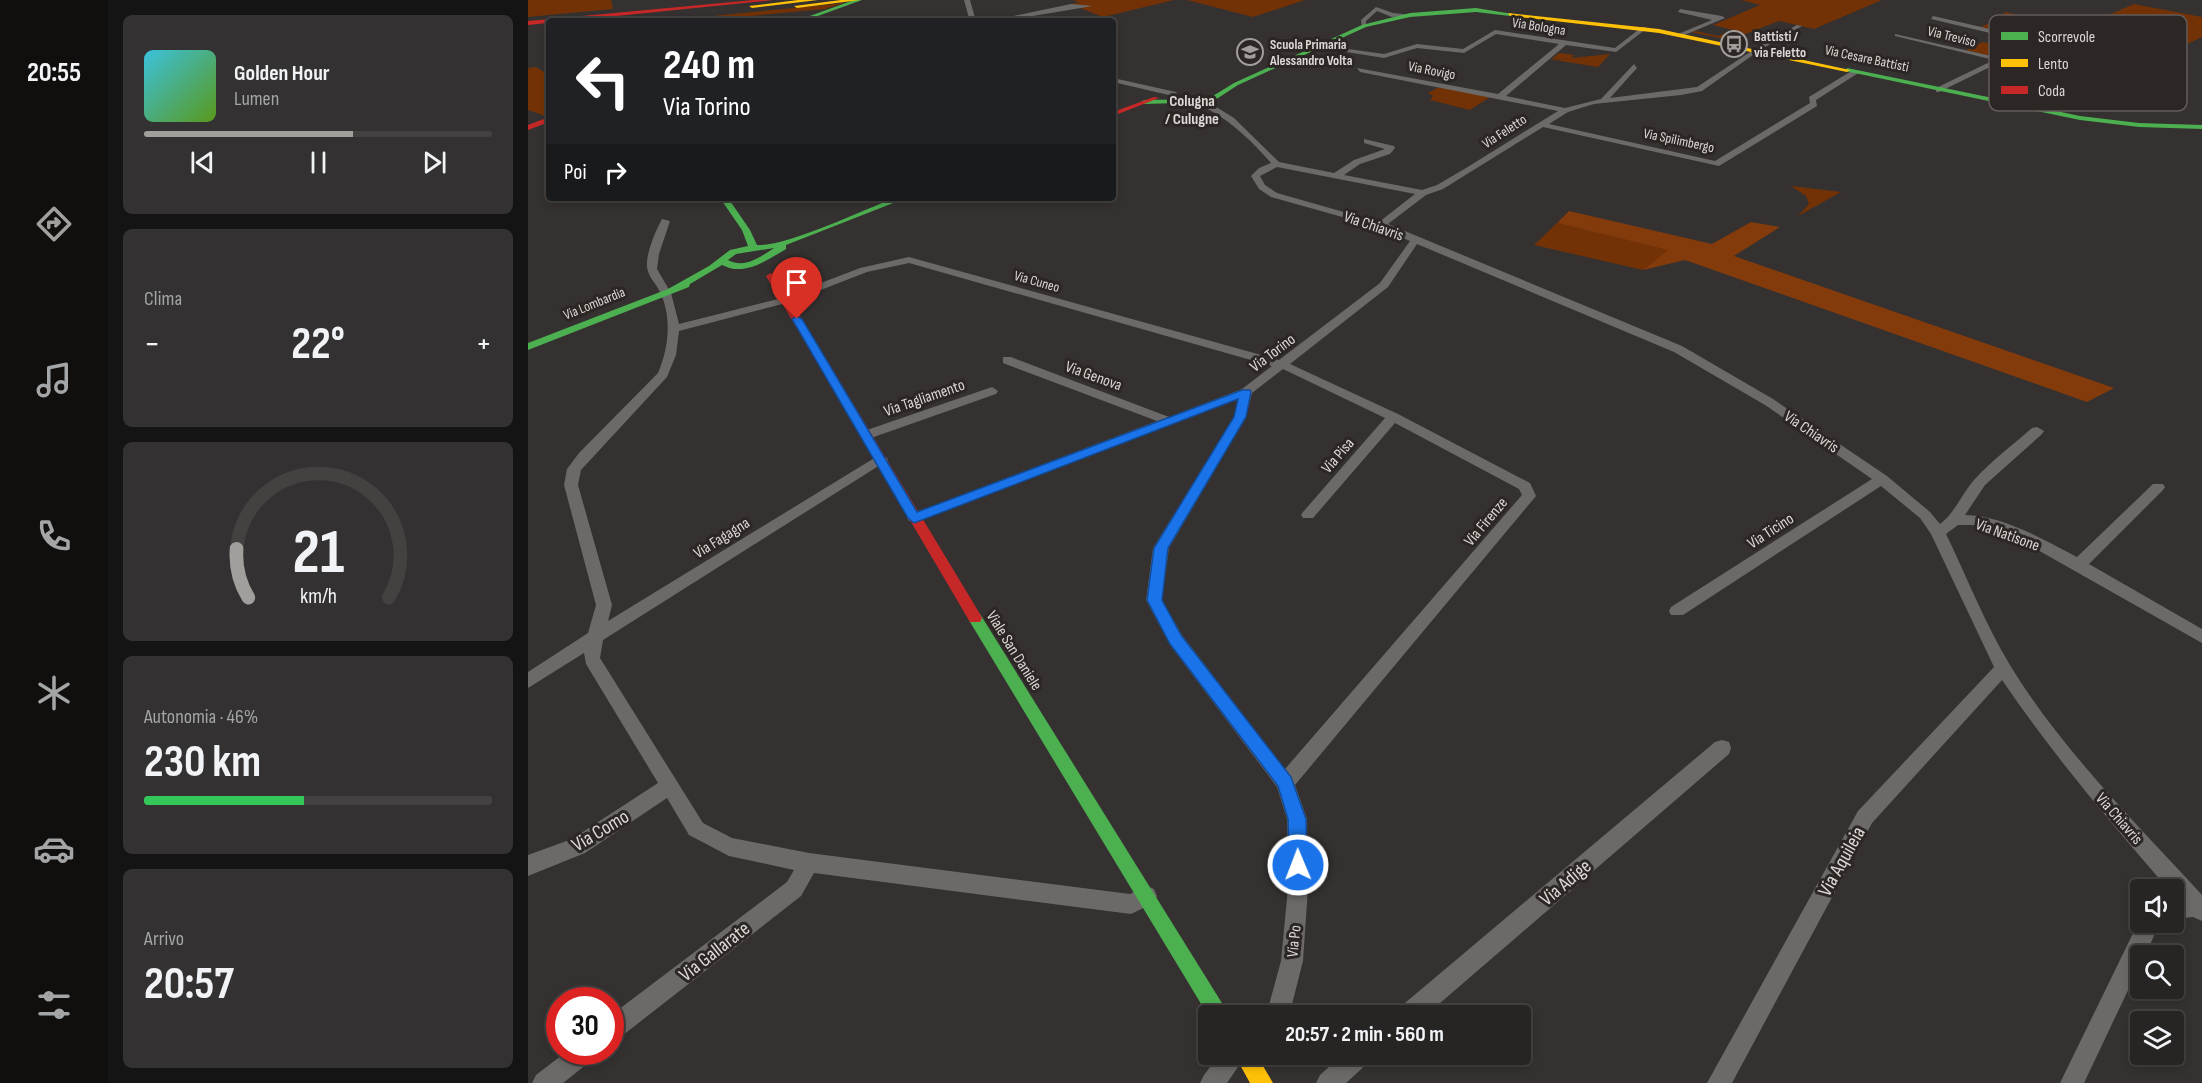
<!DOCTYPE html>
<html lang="it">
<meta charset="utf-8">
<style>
body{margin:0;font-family:"Sofia Sans Condensed",sans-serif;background:#333131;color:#f1f3f6;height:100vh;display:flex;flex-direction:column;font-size:22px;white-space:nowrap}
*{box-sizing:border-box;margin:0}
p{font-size:20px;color:#a4a5a6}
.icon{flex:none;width:33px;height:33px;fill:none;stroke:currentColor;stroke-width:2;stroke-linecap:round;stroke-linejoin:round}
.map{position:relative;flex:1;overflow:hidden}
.panel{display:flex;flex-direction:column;gap:15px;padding:15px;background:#151414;width:420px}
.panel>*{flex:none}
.hud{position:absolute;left:18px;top:18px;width:570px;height:183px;border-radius:6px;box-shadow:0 3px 9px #0003,0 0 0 2px #434241;background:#202124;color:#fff;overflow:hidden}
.controls{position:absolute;left:1602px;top:879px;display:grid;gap:12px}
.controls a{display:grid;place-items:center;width:54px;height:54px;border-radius:6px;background:#272524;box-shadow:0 3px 9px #0003,0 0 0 2px #434241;font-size:30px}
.speed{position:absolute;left:18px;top:987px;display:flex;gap:12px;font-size:30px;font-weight:700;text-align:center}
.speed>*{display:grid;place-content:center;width:78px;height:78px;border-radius:50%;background:#272524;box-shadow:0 3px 9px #0003,0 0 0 2px #434241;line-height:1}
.speed .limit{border:9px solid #d22;background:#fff;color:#111}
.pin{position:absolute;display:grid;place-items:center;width:51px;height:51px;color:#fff;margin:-62px -26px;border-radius:50% 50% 50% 0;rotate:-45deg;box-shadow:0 0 6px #0007}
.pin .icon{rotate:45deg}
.me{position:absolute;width:66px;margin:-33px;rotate:359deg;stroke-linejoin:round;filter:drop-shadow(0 0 4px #0008)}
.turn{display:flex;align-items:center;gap:21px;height:126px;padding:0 18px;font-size:27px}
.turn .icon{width:78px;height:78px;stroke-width:2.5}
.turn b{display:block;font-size:42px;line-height:51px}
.then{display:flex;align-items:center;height:57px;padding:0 18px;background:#0003;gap:12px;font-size:22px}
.big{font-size:45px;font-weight:700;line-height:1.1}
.panel .card{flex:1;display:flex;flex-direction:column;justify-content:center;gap:9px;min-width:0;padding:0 21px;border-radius:9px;background:#333131}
.panel .dial{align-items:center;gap:0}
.dial svg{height:156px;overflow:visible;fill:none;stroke:#434241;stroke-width:7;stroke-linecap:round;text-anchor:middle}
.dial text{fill:#f1f3f6;stroke:none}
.song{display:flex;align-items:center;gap:18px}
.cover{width:72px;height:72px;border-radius:9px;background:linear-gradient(135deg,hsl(190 70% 55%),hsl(90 70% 35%))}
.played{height:6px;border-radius:3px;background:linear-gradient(90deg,#a19e9c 60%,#434241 60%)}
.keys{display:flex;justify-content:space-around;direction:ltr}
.heat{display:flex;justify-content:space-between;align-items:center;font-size:33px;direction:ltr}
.charge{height:9px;border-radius:4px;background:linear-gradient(90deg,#34c759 46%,#434241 0)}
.trip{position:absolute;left:670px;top:1005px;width:333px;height:60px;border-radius:6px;background:#272524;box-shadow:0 3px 9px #0003,0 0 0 2px #434241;font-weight:700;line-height:60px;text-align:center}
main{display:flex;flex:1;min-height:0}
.menu{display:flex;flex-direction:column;width:108px;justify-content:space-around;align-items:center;background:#100f0e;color:#a4a5a6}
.menu .icon{width:42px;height:42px}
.menu .active{color:#a19e9c}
.menu b{font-size:27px;color:#f1f3f6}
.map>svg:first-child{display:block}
.green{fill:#733206}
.forest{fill:#843b0b}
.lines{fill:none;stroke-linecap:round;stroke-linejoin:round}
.street{fill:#6b6a69;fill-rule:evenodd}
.fast{fill:#4caf50;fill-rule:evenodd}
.slow{fill:#ffc107;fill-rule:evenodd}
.jam{fill:#c62828;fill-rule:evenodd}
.route{fill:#1a73e8;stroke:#114b97;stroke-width:1.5}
.labels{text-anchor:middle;stroke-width:6;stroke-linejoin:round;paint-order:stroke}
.far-street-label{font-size:14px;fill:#dbd8d6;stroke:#2c2724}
.far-poi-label{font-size:14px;font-weight:bold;fill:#dbd8d6;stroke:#2c2724;text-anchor:start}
.far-quarter-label{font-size:16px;font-weight:bold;fill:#dbd8d6;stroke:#2c2724}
.street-label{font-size:16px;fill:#dbd8d6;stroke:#2c2724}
.near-street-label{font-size:20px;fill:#dbd8d6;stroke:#2c2724}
.key{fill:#2c2724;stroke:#615c59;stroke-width:1.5}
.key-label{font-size:16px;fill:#dbd8d6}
</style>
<main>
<nav class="menu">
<b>20:55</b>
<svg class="icon active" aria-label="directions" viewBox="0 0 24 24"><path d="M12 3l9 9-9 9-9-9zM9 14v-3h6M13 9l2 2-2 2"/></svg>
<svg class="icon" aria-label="music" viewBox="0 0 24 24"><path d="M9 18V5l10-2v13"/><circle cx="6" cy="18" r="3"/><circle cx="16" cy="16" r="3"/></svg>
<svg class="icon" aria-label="phone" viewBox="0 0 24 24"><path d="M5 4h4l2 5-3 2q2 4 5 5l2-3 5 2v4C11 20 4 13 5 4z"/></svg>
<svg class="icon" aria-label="climate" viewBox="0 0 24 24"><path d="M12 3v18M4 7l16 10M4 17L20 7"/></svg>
<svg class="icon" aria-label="car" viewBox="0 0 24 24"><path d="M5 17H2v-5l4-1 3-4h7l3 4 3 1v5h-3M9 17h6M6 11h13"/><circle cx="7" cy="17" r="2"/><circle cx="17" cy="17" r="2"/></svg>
<svg class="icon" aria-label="filters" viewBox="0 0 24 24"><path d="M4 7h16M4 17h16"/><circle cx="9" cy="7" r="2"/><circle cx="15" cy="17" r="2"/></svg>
</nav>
<section class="panel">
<div class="card">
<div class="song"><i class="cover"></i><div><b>Golden Hour</b><p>Lumen</p></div></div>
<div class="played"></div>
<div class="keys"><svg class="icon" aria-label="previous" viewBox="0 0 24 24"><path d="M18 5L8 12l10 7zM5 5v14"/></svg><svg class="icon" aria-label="pause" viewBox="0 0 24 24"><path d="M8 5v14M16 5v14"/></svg><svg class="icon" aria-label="next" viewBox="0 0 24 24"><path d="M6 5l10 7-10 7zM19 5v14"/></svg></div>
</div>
<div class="card"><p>Clima</p>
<div class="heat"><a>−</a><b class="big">22°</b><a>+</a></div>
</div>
<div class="card dial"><svg viewBox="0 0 100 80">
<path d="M14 69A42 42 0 1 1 86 69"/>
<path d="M14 69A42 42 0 0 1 8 44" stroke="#a19e9c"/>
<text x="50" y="56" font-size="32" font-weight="700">21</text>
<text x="50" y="72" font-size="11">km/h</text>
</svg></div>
<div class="card"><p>Autonomia · 46%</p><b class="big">230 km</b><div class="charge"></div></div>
<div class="card"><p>Arrivo</p><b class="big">20:57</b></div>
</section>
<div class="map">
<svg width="1674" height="1083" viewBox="0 0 1674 1083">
<rect width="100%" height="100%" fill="#343130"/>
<g class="green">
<path d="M0,0h83l2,9 -85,8z"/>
<path d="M545,0h101l-71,17 -33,-13 10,-1z"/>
<path d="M659,0h118l-52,17z"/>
<path d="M1213,0h141l-68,29 -35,-8 -49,19 -40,-8 6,-1 22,5 15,-6 -20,-5 47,-20z"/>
<path d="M317,3l-20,6 -129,12h-35z"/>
<path d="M1606,4l68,13v20l-19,9 -98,-21z"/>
<path d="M1477,12l67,13 -33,15 -58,-13 15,-7z"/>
<path d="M1455,42l33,8 -17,8 -33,-8z"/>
<path d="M1031,53l15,2 -2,3 38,-4 -12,13 -43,-7 14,-2 -18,2z"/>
<path d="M8,67l13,8 -1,42 -20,-7v-42z"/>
<path d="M911,87l51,10 -20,13 -40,-10 3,-4 -5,-3z"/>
<path d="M1263,186l50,6 -43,24 11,-12 -3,-8z"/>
<path d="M1029,223l112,27 -26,20 -109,-25z"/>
</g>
<path class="forest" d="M1041,211l143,33 39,-22 29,5 -46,29 380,132 -27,14 -402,-142 -42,10 25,-20 -111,-27z"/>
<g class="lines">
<g class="street">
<path d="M436,0h6l5,18 -2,3h-6l2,-3z"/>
<path d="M543,4l22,2 -91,15h-13z"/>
<path d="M848,7l17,6 20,2 -21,2 -15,-6 -11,10v6h-4l-1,-7z"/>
<path d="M1152,9l42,7 3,2 -45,19 -2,-3 34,-14 -34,-8z"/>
<path d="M1405,16l105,24 3,2 -102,50h-3v-4l58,-28 -99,-24v-2l105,24 32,-15 -101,-24z"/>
<path d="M1269,25l5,1 -42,24 -58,41 -21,4 -87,9 -26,8 -19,12 166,37 95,-58 -1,-6 44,-27 7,2 -44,28 1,6 -98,60 -176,-39 -100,62 -17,6 -38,29 294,122 91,53 114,77 43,36 10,12c15,-11 22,-31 35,-45 17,-19 38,-34 57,-51l5,-1 7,4 -2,3 -57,51 -20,30c36,0 80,25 112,42l76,-73h10l2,3 -2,3 -74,74 113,65v14l-173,-98 -51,-20h-20l-12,9c20,41 40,92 64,131 51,84 126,158 192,230v26l-9,-4 -19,2v-20l3,-1 -3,-8h-5c-59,-68 -116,-135 -167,-210l-130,143 -140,260h-25l151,-272 136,-144 -63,-133 -11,-16 -39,-32 -198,129h-12l-2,-4 2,-4 201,-128 -107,-74 -91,-53 -257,-108 -29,43 -98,77 108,50 132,69 6,13 -241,289 12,34 1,69 -5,73 -14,55h-23l15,-55 7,-73 -1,-69 -10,-32 -107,-142 -24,-45 7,-52 81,-131 4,-18 -319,122h-10l-2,-3 2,-3 248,-94 -154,-58v-6h8l158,60 73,-28 30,-23 -363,-103 -42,9 -77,30 -111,29 -3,24 -9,22 -86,93 -3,15 34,120 -4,16 268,-164h10l2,3 -285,180 -3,18 103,165 29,15 77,15 321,41 17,-8 7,3 3,7 -3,7 -23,11 -317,-41 -13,23 -183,143 -8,3v-26l177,-134 7,-12 -65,-14 -40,-21 -22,-37 -82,55 -57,23v-21l44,-16 86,-56 -72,-119 -2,-11 -56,35v-16l60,-39 8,-28 -32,-120 3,-16 12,-16 79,-80c11,-26 14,-56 2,-81 -4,-9 -12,-15 -13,-25 -1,-14 8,-35 15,-48l8,2 -11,33 -2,15 14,24 8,31 103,-26 78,-30 49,-11 370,103 101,-77 30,-42 -32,-14 -107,-30 -12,-8 -8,-13 8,-8 12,-5c-21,-24 -45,-47 -74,-59v-4l16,5 21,13 45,44 55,11 20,-13 31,-11 -21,-6v-4l30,7 1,2 -5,6 -30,10 -16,11 78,15 15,-5 29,-17 92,-57 -198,-39 -3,-4 141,26 61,-50 -63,-10 -32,19 -47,-5 -33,10 -62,-10 -2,-3 64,9 33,-10 46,5 32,-19 120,18 27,-21h4v2l-30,23 -50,-7 -60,51 59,12 36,-9 33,-35 3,4 -27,30 87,-11 53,-35 1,-2zM749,167l138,27 -36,28 -102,-29 -12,-8 -5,-9zM755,369l102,49 -82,94 -2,3 2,3h10l82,-95 124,66 3,6 -237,274 -103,-134 -20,-35 7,-52 77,-131 6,-24z"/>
<path d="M585,78l63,14 1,2 -4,2 -60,-14z"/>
<path d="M464,387l6,4 -2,3 -125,44 -5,1 -7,-4 2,-3z"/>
<path d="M1194,740l7,2 2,6 -2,6 -304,262h-29l3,-8 316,-266z"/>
<path d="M1612,919v3h20l-15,34h-5v9l-56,118h-24z"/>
<path d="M38,1052h30l-4,8 -29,23h-31l4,-8z"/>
<path d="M692,1054h27l-20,29h-27l4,-8z"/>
<path d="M815,1054h30l-4,8 -23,21h-30l4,-8z"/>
</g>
<g class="fast">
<path d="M326,0h8l-58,21h-8z"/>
<path d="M948,8l37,6 -3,2 -34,-4 -66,5 -44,10 -128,58 -26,17 -68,2 -3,-2 3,-2 64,-1 26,-16 128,-58 48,-12z"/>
<path d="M1319,68l233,48 59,7 63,2v4l-63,-2 -59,-7 -235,-49z"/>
<path d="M192,198h8l22,32 7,15c28,2 107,-35 137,-47h12l-120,47v4c-19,11 -41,28 -64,16l-32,19 -1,3 -161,63v-7l140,-54 41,-23 21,-16 18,-4 -6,-16zM246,248c-14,9 -29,21 -46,12l8,-6z"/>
<path d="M447,612l5,2 250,402 -21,1 -239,-395 -2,-4 2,-4z"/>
</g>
<g class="slow">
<path d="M270,0h20l-66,8 -3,-2z"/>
<path d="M313,0h19l-63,8 -3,-2z"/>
<path d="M980,13l151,16 191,41 -3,2 -188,-39 -149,-17z"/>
<path d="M706,1054h22l17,29h-23z"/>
</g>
<g class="jam">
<path d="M226,0h20l-246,25v-4z"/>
<path d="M626,97l5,1 -46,18v-4z"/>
<path d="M21,117v5l-21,8v-5z"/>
<path d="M243,273l5,3 204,338 2,4 -2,4h-10l-204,-346z"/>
</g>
</g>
<path class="route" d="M269,316l5,3 115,193 325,-122h8l1,2 -5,25 -78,131 -6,52 19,35 110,142 15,42 1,46 -3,6 -6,3 -7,-3 -2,-6 -1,-46 -10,-33 -108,-142 -23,-44 7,-52 80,-131 4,-18 -324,124 -6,-5 -116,-199z"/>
<defs>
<symbol id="bus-ring" viewBox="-11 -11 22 22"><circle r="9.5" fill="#2c2724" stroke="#a19e9c" stroke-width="1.5"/><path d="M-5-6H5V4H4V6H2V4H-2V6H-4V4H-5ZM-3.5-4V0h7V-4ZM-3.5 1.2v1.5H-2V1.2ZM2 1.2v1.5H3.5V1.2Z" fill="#a19e9c"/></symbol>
<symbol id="school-ring" viewBox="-11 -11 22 22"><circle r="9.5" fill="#2c2724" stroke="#a19e9c" stroke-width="1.5"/><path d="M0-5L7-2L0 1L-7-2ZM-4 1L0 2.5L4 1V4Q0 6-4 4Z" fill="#a19e9c"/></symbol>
</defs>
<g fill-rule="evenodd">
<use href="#bus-ring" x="1191" y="29" width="30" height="30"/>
<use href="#school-ring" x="707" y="37" width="30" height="30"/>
</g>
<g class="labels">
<g class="far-street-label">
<text transform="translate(1011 26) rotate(9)" y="5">Via Bologna</text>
<text transform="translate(1424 36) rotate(14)" y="5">Via Treviso</text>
<text transform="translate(1339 58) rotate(12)" y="5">Via Cesare Battisti</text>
<text transform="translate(904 70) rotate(11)" y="5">Via Rovigo</text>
<text transform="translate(976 131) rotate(-33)" y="5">Via Feletto</text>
<text transform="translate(1151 140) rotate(12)" y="5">Via Spilimbergo</text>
<text transform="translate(509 281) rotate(16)" y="5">Via Cuneo</text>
<text transform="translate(66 303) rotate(-22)" y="5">Via Lombardia</text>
</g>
<g class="far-poi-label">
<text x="1226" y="41">Battisti /<tspan x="1226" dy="16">via Feletto</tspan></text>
<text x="742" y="49">Scuola Primaria<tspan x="742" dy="16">Alessandro Volta</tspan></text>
</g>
<g class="far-quarter-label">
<text x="664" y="106">Colugna<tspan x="664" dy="18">/ Culugne</tspan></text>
</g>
<g class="street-label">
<text transform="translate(846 225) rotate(19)" y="6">Via Chiavris</text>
<text transform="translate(744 352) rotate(-37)" y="6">Via Torino</text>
<text transform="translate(566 375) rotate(20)" y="6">Via Genova</text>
<text transform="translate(396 397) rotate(-19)" y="6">Via Tagliamento</text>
<text transform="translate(1284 431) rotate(34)" y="6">Via Chiavris</text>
<text transform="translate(809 455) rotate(-49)" y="6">Via Pisa</text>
<text transform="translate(957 521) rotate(-50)" y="6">Via Firenze</text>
<text transform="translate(1242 530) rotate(-33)" y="6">Via Ticino</text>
<text transform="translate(1480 534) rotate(20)" y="6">Via Natisone</text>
<text transform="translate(193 537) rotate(-32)" y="6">Via Fagagna</text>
<text transform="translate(487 650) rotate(58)" y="6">Viale San Daniele</text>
<text transform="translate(1592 818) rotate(49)" y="6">Via Chiavris</text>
<text transform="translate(765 941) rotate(-84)" y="6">Via Po</text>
</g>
<g class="near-street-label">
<text transform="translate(72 830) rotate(-31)" y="7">Via Como</text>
<text transform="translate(1313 861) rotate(-61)" y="7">Via Aquileia</text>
<text transform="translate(1037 882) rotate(-40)" y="7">Via Adige</text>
<text transform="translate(186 951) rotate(-38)" y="7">Via Gallarate</text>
</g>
</g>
<rect x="1461" y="15" width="198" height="96" rx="9" class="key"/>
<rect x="1473" y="32" width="27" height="8" fill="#4caf50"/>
<rect x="1473" y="59" width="27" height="8" fill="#ffc107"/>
<rect x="1473" y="86" width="27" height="8" fill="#c62828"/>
<g class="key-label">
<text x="1510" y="42">Scorrevole</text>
<text x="1510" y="69">Lento</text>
<text x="1510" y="96">Coda</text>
</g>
</svg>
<div class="controls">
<a><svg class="icon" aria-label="sound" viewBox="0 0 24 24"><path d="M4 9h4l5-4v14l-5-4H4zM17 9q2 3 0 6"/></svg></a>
<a><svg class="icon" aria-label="search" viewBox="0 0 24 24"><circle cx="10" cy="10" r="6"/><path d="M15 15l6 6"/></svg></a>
<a><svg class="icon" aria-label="layers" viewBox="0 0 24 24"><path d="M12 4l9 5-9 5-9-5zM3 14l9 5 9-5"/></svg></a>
</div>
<div class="speed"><div class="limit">30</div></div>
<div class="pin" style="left:269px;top:319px;background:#d93025"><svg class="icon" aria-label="arrive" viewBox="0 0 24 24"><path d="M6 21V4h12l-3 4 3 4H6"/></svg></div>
<svg class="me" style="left:770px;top:865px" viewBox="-20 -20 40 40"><circle r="17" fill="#1a73e8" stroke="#fff" stroke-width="3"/><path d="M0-11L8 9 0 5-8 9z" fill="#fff"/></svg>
<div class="trip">20:57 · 2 min · 560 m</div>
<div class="hud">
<div class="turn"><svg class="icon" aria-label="left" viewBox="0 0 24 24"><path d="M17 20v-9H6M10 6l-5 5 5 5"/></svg><div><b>240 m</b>Via Torino</div></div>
<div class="then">Poi<svg class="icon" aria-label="right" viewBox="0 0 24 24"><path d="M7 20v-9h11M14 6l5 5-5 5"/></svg></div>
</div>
</div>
</main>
